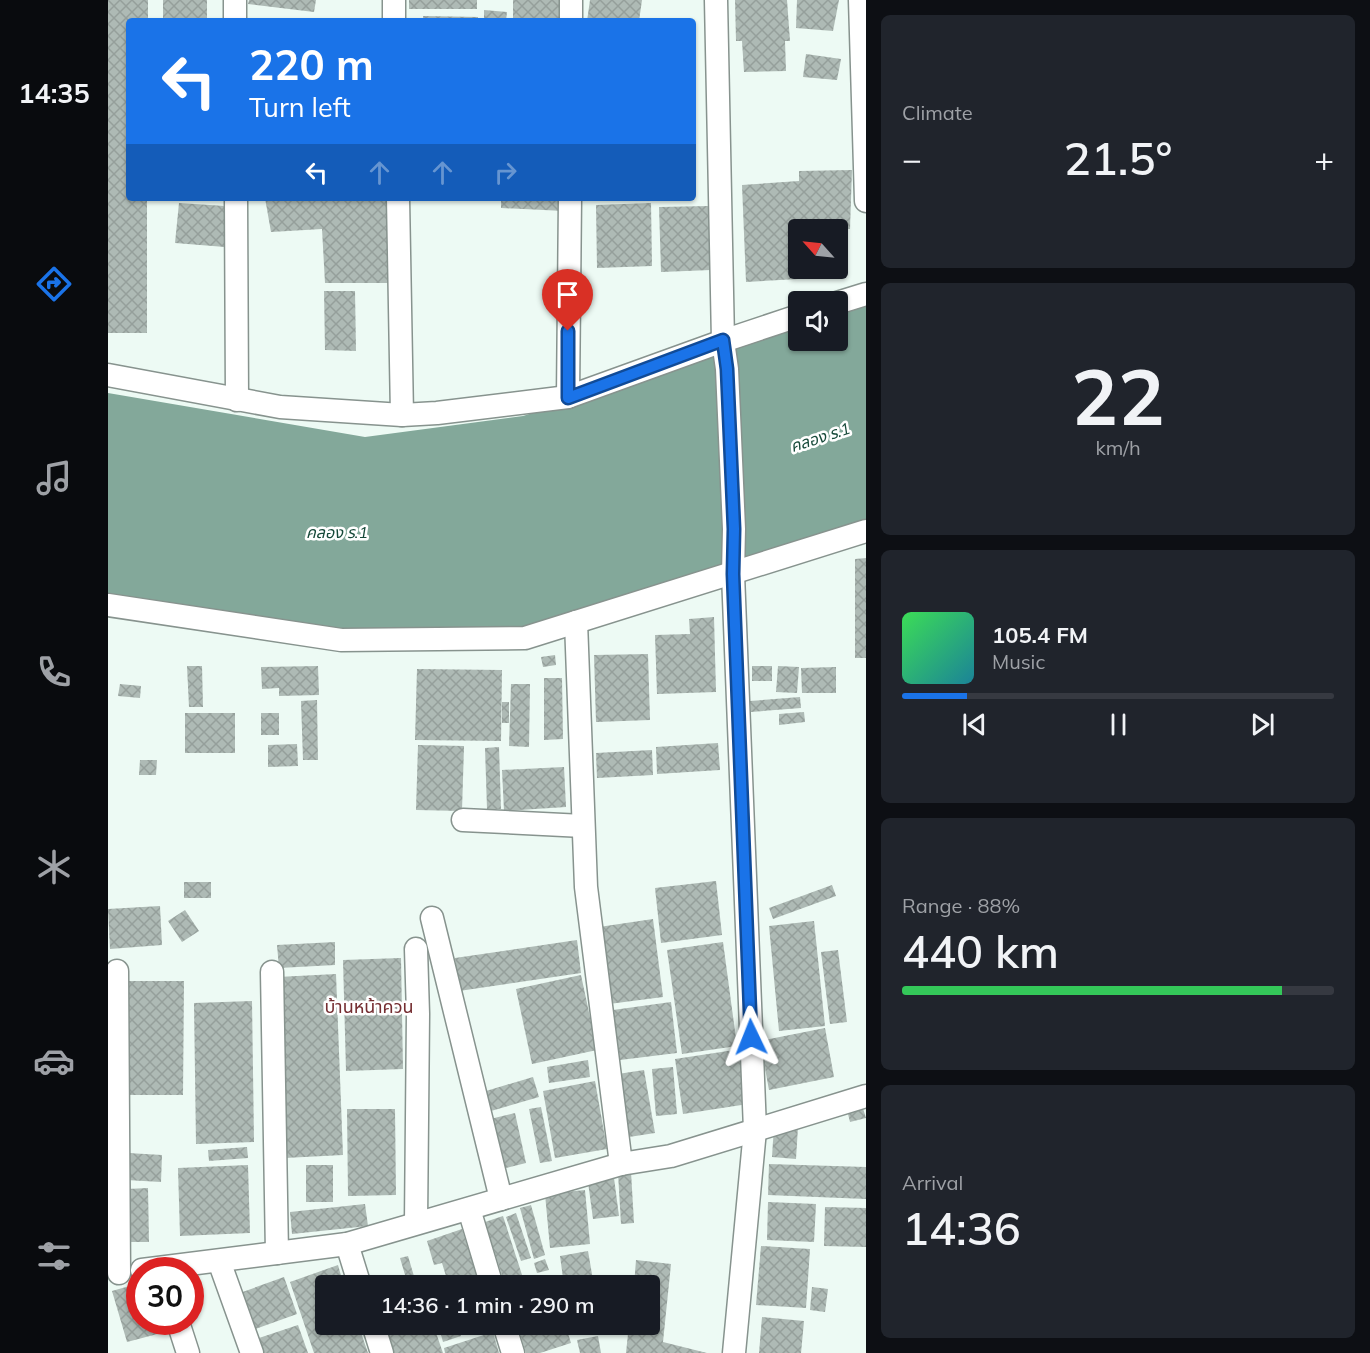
<!DOCTYPE html>
<meta charset="utf-8">
<style>
body{margin:0;font-family:Mulish,"Noto Sans Thai",sans-serif;background:#20242c;color:#f1f3f6;height:100vh;display:flex;flex-direction:column;font-size:22px;white-space:nowrap}
*{box-sizing:border-box;margin:0}
p{font-size:20px;color:#9ea1a6}
.icon{flex:none;width:33px;height:33px;fill:none;stroke:currentColor;stroke-width:2;stroke-linecap:round;stroke-linejoin:round}
.map{position:relative;flex:1;overflow:hidden}
.side{display:flex;flex-direction:column;gap:15px;padding:15px;background:#0d0f14;width:504px}
.side>*{flex:none}
.top-card{position:absolute;left:18px;top:18px;width:570px;height:183px;border-radius:6px;box-shadow:0 2px 4px #0004;background:#1a73e8;color:#fff;overflow:hidden}
.needle{width:39px;rotate:297deg}
.tools{position:absolute;left:680px;top:219px;display:grid;gap:12px}
.tools a{display:grid;place-items:center;width:60px;height:60px;border-radius:6px;background:#171b24;box-shadow:0 2px 4px #0004;font-size:30px}
.speed{position:absolute;left:18px;top:1257px;display:flex;gap:12px;font-size:30px;font-weight:700;text-align:center}
.speed>*{display:grid;place-content:center;width:78px;height:78px;border-radius:50%;background:#171b24;box-shadow:0 2px 4px #0004;line-height:1}
.speed .limit{border:9px solid #d22;background:#fff;color:#111}
.pin{position:absolute;display:grid;place-items:center;width:51px;height:51px;color:#fff;margin:-62px -26px;border-radius:50% 50% 50% 0;rotate:-45deg;box-shadow:0 0 6px #0007}
.pin .icon{rotate:45deg}
.me{position:absolute;width:66px;margin:-33px;rotate:358deg;stroke-linejoin:round;filter:drop-shadow(0 0 4px #0008)}
.turn{display:flex;align-items:center;gap:21px;height:126px;padding:0 24px;font-size:27px}
.turn .icon{width:78px;height:78px;stroke-width:2.5}
.turn b{display:block;font-size:42px;line-height:51px}
.lanes{display:flex;align-items:center;height:57px;padding:0 24px;background:#0003;justify-content:center;gap:30px;direction:ltr}
.lanes .off{opacity:.35}
.big{font-size:45px;font-weight:600;line-height:1.1}
.side .card{flex:1;display:flex;flex-direction:column;justify-content:center;gap:9px;min-width:0;padding:0 21px;border-radius:9px;background:#20242c}
.side .dial{align-items:center;gap:0}
.dial b{font-size:78px;line-height:1}
.song{display:flex;align-items:center;gap:18px}
.cover{width:72px;height:72px;border-radius:9px;background:linear-gradient(135deg,hsl(130 70% 55%),hsl(190 70% 35%))}
.played{height:6px;border-radius:3px;background:linear-gradient(90deg,#1a73e8 15%,#363941 15%)}
.keys{display:flex;justify-content:space-around;direction:ltr}
.heat{display:flex;justify-content:space-between;align-items:center;font-size:33px;direction:ltr}
.charge{height:9px;border-radius:4px;background:linear-gradient(90deg,#34c759 88%,#363941 0)}
.trip{position:absolute;left:207px;top:1275px;width:345px;height:60px;border-radius:6px;background:#171b24;box-shadow:0 2px 4px #0004;font-weight:600;line-height:60px;text-align:center}
main{display:flex;flex:1;min-height:0}
.dock{display:flex;flex-direction:column;width:108px;justify-content:space-around;align-items:center;background:#090b0e;color:#9ea1a6}
.dock .icon{width:42px;height:42px}
.dock .selected{color:#1a73e8}
.dock b{font-size:27px;color:#f1f3f6}
.map>svg:first-child{display:block}
.water{fill:#83a89a}
.building{fill:url(#building-cross-hatch)}
.lines{fill:none;stroke-linecap:round;stroke-linejoin:round}
.minor-casing{stroke:#87938e;stroke-width:25}
.minor{stroke:#fff;stroke-width:22}
.route-casing{stroke:#114b97;stroke-width:15}
.route{stroke:#1a73e8;stroke-width:10}
.labels{text-anchor:middle;stroke-width:5;stroke-linejoin:round;paint-order:stroke}
.water-label{font-size:16px;font-style:italic;fill:#164939;stroke:#fff}
.quarter-label{font-size:18px;fill:#742d31;stroke:#fff}
</style>
<main>
<nav class="dock">
<b>14:35</b>
<svg class="icon selected" aria-label="directions" viewBox="0 0 24 24"><path d="M12 3l9 9-9 9-9-9zM9 14v-3h6M13 9l2 2-2 2"/></svg>
<svg class="icon" aria-label="music" viewBox="0 0 24 24"><path d="M9 18V5l10-2v13"/><circle cx="6" cy="18" r="3"/><circle cx="16" cy="16" r="3"/></svg>
<svg class="icon" aria-label="phone" viewBox="0 0 24 24"><path d="M5 4h4l2 5-3 2q2 4 5 5l2-3 5 2v4C11 20 4 13 5 4z"/></svg>
<svg class="icon" aria-label="climate" viewBox="0 0 24 24"><path d="M12 3v18M4 7l16 10M4 17L20 7"/></svg>
<svg class="icon" aria-label="car" viewBox="0 0 24 24"><path d="M5 17H2v-5l4-1 3-4h7l3 4 3 1v5h-3M9 17h6M6 11h13"/><circle cx="7" cy="17" r="2"/><circle cx="17" cy="17" r="2"/></svg>
<svg class="icon" aria-label="filters" viewBox="0 0 24 24"><path d="M4 7h16M4 17h16"/><circle cx="9" cy="7" r="2"/><circle cx="15" cy="17" r="2"/></svg>
</nav>
<div class="map">
<svg width="758" height="1353" viewBox="0 0 758 1353">
<defs>
<pattern id="building-cross-hatch" width="8" height="8" patternUnits="userSpaceOnUse" patternTransform="scale(1.5)"><rect width="8" height="8" fill="#aebab5"/><path d="M0 0l8 8M0 8l8-8" fill="none" stroke="#959f9b"/></pattern>
</defs>
<rect width="100%" height="100%" fill="#edfaf4"/>
<path class="water" d="M758,306v219l-332,103 -193,5 -233,-37v-203l257,44 158,-21 275,-88v12h39v-24z"/>
<g class="building">
<path d="M0,0h40v21h-19v177h18v135h-39z"/>
<rect x="55" y="0" width="44" height="21"/>
<path d="M141,0h67l-2,12 -66,-8z"/>
<rect x="301" y="0" width="68" height="9"/>
<path d="M405,0h51l-1,21h-50z"/>
<path d="M482,0h52l-3,21h-52z"/>
<path d="M627,0h52l3,41h-5l1,30 -42,1 -2,-31h-6z"/>
<path d="M689,0h42l-6,31 -37,-3z"/>
<path d="M376,10l23,2 -1,9h-22z"/>
<path d="M315,16l55,1v4h-55z"/>
<path d="M698,54l35,5 -4,21 -34,-3z"/>
<path d="M744,170l-2,59 -52,1v49l-52,3 -4,-97 57,-4v-10z"/>
<path d="M157,198l126,2 1,83h-67l-3,-54 -51,3z"/>
<path d="M393,198h63v13l-63,-3z"/>
<path d="M71,203l46,3v41l-50,-4z"/>
<path d="M543,203l1,63 -55,2 -1,-63z"/>
<path d="M601,206l2,64 -50,2 -2,-65z"/>
<path d="M216,291h31l1,60 -31,-1z"/>
<path d="M758,558v100h-11v-99z"/>
<path d="M606,617l2,75 -59,2 -2,-59 35,-1 -1,-15z"/>
<path d="M540,654l2,66 -54,2 -2,-67z"/>
<path d="M447,655l1,10 -13,2 -2,-10z"/>
<path d="M79,666h15l1,41h-14z"/>
<path d="M210,666l1,29 -40,1v-8l-17,1 -1,-22z"/>
<rect x="644" y="666" width="20" height="15"/>
<path d="M670,666l21,1 -2,26 -21,-1z"/>
<path d="M728,667v26h-34l-1,-25z"/>
<path d="M309,669l85,1 -1,71 -86,-1z"/>
<path d="M436,678h18l1,61 -19,1z"/>
<path d="M12,684l21,2 -1,12 -22,-2z"/>
<path d="M403,684h19l-1,63 -20,-1z"/>
<path d="M692,697l1,11 -50,4 -1,-11z"/>
<path d="M209,700l1,60h-15l-2,-59z"/>
<rect x="394" y="702" width="7" height="21"/>
<path d="M696,712l1,10 -26,3v-11z"/>
<rect x="77" y="713" width="50" height="40"/>
<rect x="153" y="713" width="18" height="22"/>
<path d="M610,743l2,27 -63,4 -1,-27z"/>
<path d="M189,744l1,22 -30,1v-22z"/>
<path d="M310,745l46,1 -2,65 -46,-1z"/>
<path d="M391,747l2,62h-14l-2,-61z"/>
<path d="M544,750l1,25 -56,3 -1,-25z"/>
<path d="M32,760h17l-1,15h-17z"/>
<path d="M456,767l2,40 -62,4 -2,-41z"/>
<path d="M608,881l6,54 -61,8 -6,-55z"/>
<rect x="76" y="882" width="27" height="16"/>
<path d="M724,885l4,11 -63,23 -4,-11z"/>
<path d="M52,906l2,39 -52,4 -2,-40z"/>
<path d="M77,910l14,21 -17,11 -14,-21z"/>
<path d="M545,919l10,78 -54,7 -10,-77z"/>
<path d="M706,921l11,105 -46,5 -10,-105z"/>
<path d="M469,940l4,33 -122,18 -4,-33z"/>
<path d="M227,942v23l-56,3 -2,-23z"/>
<path d="M615,942l14,104 -55,8 -15,-104z"/>
<path d="M730,950l9,72 -17,2 -9,-72z"/>
<path d="M293,958l2,111 -57,2 -3,-111z"/>
<path d="M228,974l7,181 -58,3 -7,-181z"/>
<path d="M473,975l16,75 -65,14 -16,-75z"/>
<path d="M20,981h56l-1,114h-56z"/>
<path d="M144,1001l2,141 -58,2 -2,-141z"/>
<path d="M563,1002l6,51 -57,7 -7,-50z"/>
<path d="M717,1028l9,49 -65,13 -9,-49z"/>
<path d="M633,1049l7,55 -65,10 -8,-55z"/>
<path d="M480,1060l2,17 -41,6 -2,-16z"/>
<path d="M565,1067l4,47 -21,2 -4,-47z"/>
<path d="M536,1070l11,63 -26,4 -11,-63z"/>
<path d="M425,1077l6,20 -48,14 -5,-20z"/>
<path d="M487,1081l12,68 -52,9 -12,-67z"/>
<path d="M753,1102l5,16 -16,4 -4,-16z"/>
<path d="M433,1107l11,54 -12,2 -11,-54z"/>
<path d="M239,1109h48l1,86 -48,1z"/>
<path d="M407,1113l11,50 -24,6 -12,-50z"/>
<path d="M666,1126l24,1 -2,32 -24,-2z"/>
<path d="M139,1147l1,11 -39,3 -1,-11z"/>
<path d="M20,1153l34,2 -1,27 -35,-2z"/>
<path d="M661,1164l97,3v32l-98,-4z"/>
<path d="M140,1165l2,68 -70,3 -2,-68z"/>
<rect x="198" y="1165" width="27" height="37"/>
<path d="M523,1172l3,51 -13,1 -3,-51z"/>
<path d="M506,1178l5,38 -26,3 -5,-37z"/>
<path d="M40,1188l1,54h-21l-1,-53z"/>
<path d="M477,1190l5,54 -40,4 -5,-54z"/>
<path d="M660,1202l48,2 -2,38 -47,-2z"/>
<path d="M257,1204l3,22 -76,8 -2,-22z"/>
<path d="M423,1205l14,50 -11,4 -14,-51z"/>
<path d="M717,1207l41,1v39l-42,-1z"/>
<path d="M408,1213l15,45 -10,3 -15,-44z"/>
<path d="M395,1216l20,62 -18,7 -20,-63z"/>
<path d="M354,1229l18,57h-31l-7,-23 -8,2 -7,-24z"/>
<path d="M653,1246l49,3 -4,59 -50,-3z"/>
<path d="M480,1251l5,29 -29,5 -4,-29z"/>
<path d="M300,1256l8,27 -8,2 -8,-27z"/>
<path d="M437,1259l4,11 -12,3 -3,-10z"/>
<path d="M528,1260l35,4 -8,78 44,11h-81l3,-29h21v-38h-16z"/>
<path d="M230,1265l6,21h-18v38h32l10,29h-54l-24,-71z"/>
<path d="M440,1275l4,11h-35v-1z"/>
<path d="M176,1277l13,37 -47,17 -13,-37z"/>
<path d="M32,1283v39h22l3,10 -38,10 -15,-51z"/>
<path d="M704,1287l16,2 -3,23 -15,-2z"/>
<path d="M654,1317l42,4 -3,32h-42z"/>
<path d="M270,1324h55l10,29h-55z"/>
<path d="M330,1324h20l3,12 -18,6z"/>
<path d="M409,1324h48l6,19 -31,10h-14z"/>
<path d="M190,1325l10,28h-47l-5,-14z"/>
<path d="M385,1332l6,21h-54l-1,-5z"/>
<path d="M490,1336l3,17h-21l-3,-13z"/>
</g>
<g class="lines">
<defs>
<g id="minor">
<path d="M127,0v21"/>
<path d="M286,0v21"/>
<path d="M608,0l7,341 4,28 7,160 -1,45 22,556 -21,223"/>
<path d="M752,0l6,201"/>
<path d="M463,21v-21"/>
<path d="M128,198l1,202"/>
<path d="M290,198l4,217"/>
<path d="M729,303l29,-9"/>
<path d="M0,375l172,32 122,8 35,-2 131,-16 155,-56 75,-25"/>
<path d="M460,397l2,-199"/>
<path d="M0,605l233,35 184,-2 341,-107"/>
<path d="M468,622l10,265 35,277"/>
<path d="M355,820l120,6"/>
<path d="M324,918l69,281"/>
<path d="M308,949l2,65 -2,209"/>
<path d="M9,971l2,302"/>
<path d="M164,972l5,281"/>
<path d="M361,1209l23,77"/>
<path d="M239,1244l13,42"/>
<path d="M111,1261l33,92"/>
<path d="M34,1270l205,-26 274,-80 50,-8 195,-60"/>
<path d="M70,1322l10,31"/>
<path d="M265,1324l9,29"/>
<path d="M396,1324l9,29"/>
</g>
</defs>
<use href="#minor" class="minor-casing"/>
<use href="#minor" class="minor"/>
</g>
<g class="lines">
<defs>
<path id="route" d="M460,331v67l155,-58 4,29 7,160 -1,45 18,463"/>
</defs>
<use href="#route" class="route-casing"/>
<use href="#route" class="route"/>
</g>
<g class="labels">
<g class="water-label">
<text transform="translate(712 437) rotate(-18)" y="6">คลอง ร.1</text>
<text x="229" y="538">คลอง ร.1</text>
</g>
<g class="quarter-label">
<text x="261" y="1013">บ้านหน้าควน</text>
</g>
</g>
</svg>
<div class="tools">
<a><svg class="needle" viewBox="-14 -14 28 28"><path d="M0-13l5 13h-10z" fill="#e53935"/><path d="M0 13l5-13h-10z" fill="#9ea1a6"/></svg></a>
<a><svg class="icon" aria-label="sound" viewBox="0 0 24 24"><path d="M4 9h4l5-4v14l-5-4H4zM17 9q2 3 0 6"/></svg></a>
</div>
<div class="speed"><div class="limit">30</div></div>
<div class="pin" style="left:460px;top:331px;background:#d93025"><svg class="icon" aria-label="arrive" viewBox="0 0 24 24"><path d="M6 21V4h12l-3 4 3 4H6"/></svg></div>
<svg class="me" style="left:643px;top:1037px" viewBox="-20 -20 40 40"><path d="M0-17L14 15 0 8-14 15z" fill="#1a73e8" stroke="#fff" stroke-width="4"/></svg>
<div class="trip">14:36 · 1 min · 290 m</div>
<div class="top-card">
<div class="turn"><svg class="icon" aria-label="left" viewBox="0 0 24 24"><path d="M17 20v-9H6M10 6l-5 5 5 5"/></svg><div><b>220 m</b>Turn left</div></div>
<div class="lanes"><svg class="icon" aria-label="left" viewBox="0 0 24 24"><path d="M17 20v-9H6M10 6l-5 5 5 5"/></svg><svg class="icon off" aria-label="ahead" viewBox="0 0 24 24"><path d="M12 20V5M6 11l6-6 6 6"/></svg><svg class="icon off" aria-label="ahead" viewBox="0 0 24 24"><path d="M12 20V5M6 11l6-6 6 6"/></svg><svg class="icon off" aria-label="right" viewBox="0 0 24 24"><path d="M7 20v-9h11M14 6l5 5-5 5"/></svg></div>
</div>
</div>
<section class="side">
<div class="card"><p>Climate</p>
<div class="heat"><a>−</a><b class="big">21.5°</b><a>+</a></div>
</div>
<div class="card dial"><b>22</b><p>km/h</p></div>
<div class="card">
<div class="song"><i class="cover"></i><div><b>105.4 FM</b><p>Music</p></div></div>
<div class="played"></div>
<div class="keys"><svg class="icon" aria-label="previous" viewBox="0 0 24 24"><path d="M18 5L8 12l10 7zM5 5v14"/></svg><svg class="icon" aria-label="pause" viewBox="0 0 24 24"><path d="M8 5v14M16 5v14"/></svg><svg class="icon" aria-label="next" viewBox="0 0 24 24"><path d="M6 5l10 7-10 7zM19 5v14"/></svg></div>
</div>
<div class="card"><p>Range · 88%</p><b class="big">440 km</b><div class="charge"></div></div>
<div class="card"><p>Arrival</p><b class="big">14:36</b></div>
</section>
</main>
